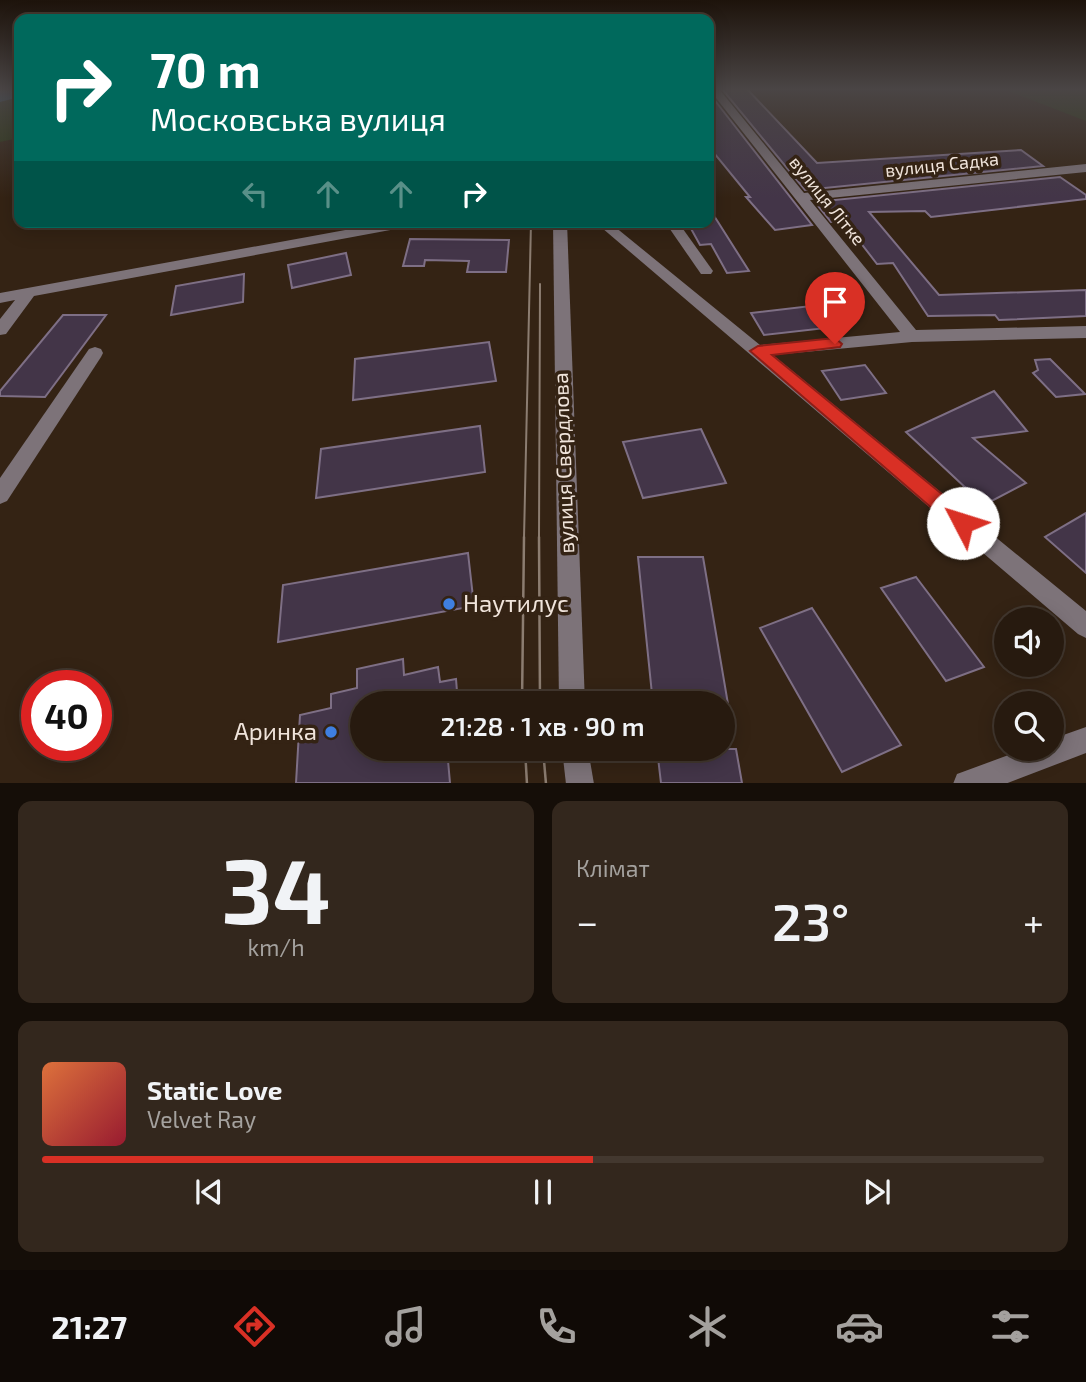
<!DOCTYPE html>
<html lang="uk">
<meta charset="utf-8">
<style>
body{margin:0;font-family:"Exo 2",sans-serif;background:#33271d;color:#f1f3f6;height:100vh;display:flex;flex-direction:column;font-size:26px;white-space:nowrap}
*{box-sizing:border-box;margin:0}
p{font-size:23px;color:#a4a19e}
.icon{flex:none;width:38px;height:38px;fill:none;stroke:currentColor;stroke-width:2;stroke-linecap:round;stroke-linejoin:round}
.map{position:relative;height:783px;overflow:hidden}
.side{display:flex;flex-direction:column;gap:18px;padding:18px;background:#150e08;flex:1}
.side>*{flex:none}
.hud{position:absolute;left:14px;top:14px;width:700px;height:214px;border-radius:14px;box-shadow:0 4px 18px #0003,0 0 0 2px #43382f;background:#00695c;color:#fff;overflow:hidden}
.fabs{position:absolute;left:994px;top:607px;display:grid;gap:14px}
.fabs a{display:grid;place-items:center;width:70px;height:70px;border-radius:50%;background:#271a0f;box-shadow:0 4px 18px #0003,0 0 0 2px #43382f;font-size:35px}
.speed{position:absolute;left:21px;top:670px;display:flex;gap:14px;font-size:35px;font-weight:700;text-align:center}
.speed>*{display:grid;place-content:center;width:91px;height:91px;border-radius:50%;background:#271a0f;box-shadow:0 4px 18px #0003,0 0 0 2px #43382f;line-height:1}
.speed .limit{border:10px solid #d22;background:#fff;color:#111}
.pin{position:absolute;display:grid;place-items:center;width:60px;height:60px;color:#fff;margin:-72px -30px;border-radius:50% 50% 50% 0;rotate:-45deg;box-shadow:0 0 7px #0007}
.pin .icon{rotate:45deg}
.me{position:absolute;width:77px;margin:-38px;rotate:310deg;stroke-linejoin:round;filter:drop-shadow(0 0 5px #0008)}
.turn{display:flex;align-items:center;gap:24px;height:147px;padding:0 21px;font-size:32px}
.turn .icon{width:91px;height:91px;stroke-width:2.5}
.turn b{display:block;font-size:49px;line-height:60px}
.lanes{display:flex;align-items:center;height:66px;padding:0 21px;background:#0003;justify-content:center;gap:35px;direction:ltr}
.lanes .off{opacity:.35}
.big{font-size:52px;font-weight:600;line-height:1.1}
.side .widget{flex:1;display:flex;flex-direction:column;justify-content:center;gap:10px;min-width:0;padding:0 24px;border-radius:14px;background:#33271d}
.side .dial{align-items:center;gap:0}
.dial b{font-size:91px;line-height:1}
.song{display:flex;align-items:center;gap:21px}
.cover{width:84px;height:84px;border-radius:10px;background:linear-gradient(135deg,hsl(20 70% 55%),hsl(350 70% 35%))}
.played{height:7px;border-radius:4px;background:linear-gradient(90deg,#d93025 55%,#43382f 55%)}
.keys{display:flex;justify-content:space-around;direction:ltr}
.heat{display:flex;justify-content:space-between;align-items:center;font-size:38px;direction:ltr}
.side .tiles{flex:1;display:grid;gap:18px;grid-template-columns:1fr 1fr}
.widget:last-child{grid-column:span 2}
.trip{position:absolute;left:350px;top:691px;width:385px;height:70px;border-radius:35px;background:#271a0f;box-shadow:0 4px 18px #0003,0 0 0 2px #43382f;font-weight:600;line-height:70px;text-align:center}
.dock{display:flex;height:112px;justify-content:space-around;align-items:center;background:#100a06;color:#a4a19e}
.dock .icon{width:49px;height:49px}
.dock .current{color:#d93025}
.dock b{font-size:32px;color:#f1f3f6}
.map>svg:first-child{display:block}
.green{fill:#2d3815}
.lines{fill:none;stroke-linecap:round;stroke-linejoin:round}
.river{fill:#356786;fill-rule:evenodd}
.building{fill:#433548;stroke:#7e6f85;stroke-width:2}
.minor{fill:#7d7379;fill-rule:evenodd}
.tram-far1{stroke:#8c7d71;stroke-width:2}
.tram{stroke:#8c7d71;stroke-width:2.5}
.route{fill:#d93025;stroke:#8d1f18;stroke-width:2}
.shop-dot{fill:#3f7fe0;stroke:#342314;stroke-width:2.5}
.labels{text-anchor:middle;stroke-width:7;stroke-linejoin:round;paint-order:stroke}
.far-street-label{font-size:18px;fill:#f0e4db;stroke:#342314}
.street-label{font-size:21px;fill:#f0e4db;stroke:#342314}
.near-poi-label{font-size:24px;fill:#f0e4db;stroke:#342314;text-anchor:start}
</style>
<div class="map">
<svg width="1086" height="784" viewBox="0 0 1086 784">
<rect width="100%" height="100%" fill="#342314"/>
<g class="green">
<path d="M0,89h19v49l-19,4z"/>
<path d="M1003,89h83v32z"/>
</g>
<g class="lines">
<path class="river" d="M0,89h19v8l-19,5z"/>
</g>
<g class="building">
<path d="M722,89h25l70,74 204,-13 22,16 -238,24z"/>
<path d="M709,93l103,132 -37,5 -29,-33h4l-41,-50z"/>
<path d="M1060,177l26,18v4l-155,18 -6,-6 -56,1 70,83 147,-5v26l-87,4 -4,-5 -67,1 -35,-53 -16,1 -34,-44 -12,2 -16,-20z"/>
<path d="M709,208l9,14 31,49 -22,2 -16,-29 -11,1 -11,-20 20,-3z"/>
<path d="M410,239l99,1 -3,32h-39l2,-11 -44,-1 -1,6h-21z"/>
<path d="M346,253l5,22 -59,13 -4,-23z"/>
<path d="M244,274l-1,28 -72,13 5,-29z"/>
<path d="M811,306l15,22 -62,7 -13,-22z"/>
<path d="M63,315h43l-61,82 -45,-1v-5z"/>
<path d="M489,342l7,39 -143,19 2,-41z"/>
<path d="M1050,359l35,35 -29,3 -23,-24 5,-3 -3,-10z"/>
<path d="M865,365l21,28 -45,7 -19,-29z"/>
<path d="M994,391l33,40 -54,7 53,45 -42,22 -78,-73z"/>
<path d="M480,426l5,46 -169,26 5,-49z"/>
<path d="M701,429l25,54 -83,15 -20,-56z"/>
<path d="M1086,513v60l-41,-36z"/>
<path d="M468,553l6,53 -196,36 5,-57z"/>
<path d="M638,557h65l25,147h-75z"/>
<path d="M916,577l68,90 -38,14 -65,-93z"/>
<path d="M812,608l89,137 -59,27 -82,-144z"/>
<path d="M403,659l1,16 34,-8 2,15 16,-3 2,25h-96v45h85l3,34h-154l4,-68 31,-7v-14l26,-6v-19z"/>
<path d="M657,749h79l6,34h-81z"/>
</g>
<g class="lines">
<g class="minor">
<path d="M709,89h10l85,104 282,-29v8l-276,28 106,130 170,-4v12l-174,4 -139,13 313,256v27l-8,-4 -483,-412h14l151,123 140,-13z"/>
<path d="M389,222h29l-6,4 -378,70 -28,38 -6,1v-16l15,-19 -15,3v-10z"/>
<path d="M553,222h14l18,482h-26z"/>
<path d="M665,222h13l35,49 -2,3h-10z"/>
<path d="M95,347l6,2 2,4 -2,4 -94,144 -7,3v-26l89,-129z"/>
<path d="M1086,727v26l-81,31h-52l4,-10 68,-25h27v-10z"/>
<path d="M562,749h26l6,35h-28z"/>
</g>
<g class="tram-far1">
<path d="M524,538l7,-316"/>
<path d="M539,538l1,-254"/>
</g>
<g class="tram">
<path d="M539,537l1,167"/>
<path d="M522,704l2,-167"/>
<path d="M525,749l2,35"/>
<path d="M543,749l3,35"/>
</g>
</g>
<linearGradient id="sky" x2="0" y2="1"><stop stop-color="#1d130b"/><stop offset="0.45" stop-color="#4a4545"/><stop offset="1" stop-color="#4a4545" stop-opacity="0"/></linearGradient>
<rect width="1086" height="198" fill="url(#sky)"/>
<path class="route" d="M835,338l7,6 -2,3 -68,8 198,162 2,6 -2,6 -7,2 -7,-2 -206,-178 8,-5z"/>
<g class="shop-dot">
<circle cx="449" cy="604" r="7"/>
<circle cx="331" cy="732" r="7"/>
</g>
<g class="labels">
<g class="far-street-label">
<text transform="translate(942 165) rotate(-6)" y="6">вулиця Садка</text>
<text transform="translate(827 201) rotate(51)" y="6">вулиця Літке</text>
</g>
<g class="street-label">
<text transform="translate(564 463) rotate(-92)" y="7">вулиця Свердлова</text>
</g>
<g class="near-poi-label">
<text x="463" y="612">Наутилус</text>
<text x="317" y="740" text-anchor="end">Аринка</text>
</g>
</g>
</svg>
<div class="fabs">
<a><svg class="icon" aria-label="sound" viewBox="0 0 24 24"><path d="M4 9h4l5-4v14l-5-4H4zM17 9q2 3 0 6"/></svg></a>
<a><svg class="icon" aria-label="search" viewBox="0 0 24 24"><circle cx="10" cy="10" r="6"/><path d="M15 15l6 6"/></svg></a>
</div>
<div class="speed"><div class="limit">40</div></div>
<div class="pin" style="left:835px;top:344px;background:#d93025"><svg class="icon" aria-label="arrive" viewBox="0 0 24 24"><path d="M6 21V4h12l-3 4 3 4H6"/></svg></div>
<svg class="me" style="left:963px;top:523px" viewBox="-20 -20 40 40"><circle r="19" fill="#fff"/><path d="M0-13L10 11 0 6-10 11z" fill="#d93025"/></svg>
<div class="trip">21:28 · 1 хв · 90 m</div>
<div class="hud">
<div class="turn"><svg class="icon" aria-label="right" viewBox="0 0 24 24"><path d="M7 20v-9h11M14 6l5 5-5 5"/></svg><div><b>70 m</b>Московська вулиця</div></div>
<div class="lanes"><svg class="icon off" aria-label="left" viewBox="0 0 24 24"><path d="M17 20v-9H6M10 6l-5 5 5 5"/></svg><svg class="icon off" aria-label="ahead" viewBox="0 0 24 24"><path d="M12 20V5M6 11l6-6 6 6"/></svg><svg class="icon off" aria-label="ahead" viewBox="0 0 24 24"><path d="M12 20V5M6 11l6-6 6 6"/></svg><svg class="icon" aria-label="right" viewBox="0 0 24 24"><path d="M7 20v-9h11M14 6l5 5-5 5"/></svg></div>
</div>
</div>
<section class="side">
<div class="tiles">
<div class="widget dial"><b>34</b><p>km/h</p></div>
<div class="widget"><p>Клімат</p>
<div class="heat"><a>−</a><b class="big">23°</b><a>+</a></div>
</div>
<div class="widget">
<div class="song"><i class="cover"></i><div><b>Static Love</b><p>Velvet Ray</p></div></div>
<div class="played"></div>
<div class="keys"><svg class="icon" aria-label="previous" viewBox="0 0 24 24"><path d="M18 5L8 12l10 7zM5 5v14"/></svg><svg class="icon" aria-label="pause" viewBox="0 0 24 24"><path d="M8 5v14M16 5v14"/></svg><svg class="icon" aria-label="next" viewBox="0 0 24 24"><path d="M6 5l10 7-10 7zM19 5v14"/></svg></div>
</div>
</div>
</section>
<nav class="dock">
<b>21:27</b>
<svg class="icon current" aria-label="directions" viewBox="0 0 24 24"><path d="M12 3l9 9-9 9-9-9zM9 14v-3h6M13 9l2 2-2 2"/></svg>
<svg class="icon" aria-label="music" viewBox="0 0 24 24"><path d="M9 18V5l10-2v13"/><circle cx="6" cy="18" r="3"/><circle cx="16" cy="16" r="3"/></svg>
<svg class="icon" aria-label="phone" viewBox="0 0 24 24"><path d="M5 4h4l2 5-3 2q2 4 5 5l2-3 5 2v4C11 20 4 13 5 4z"/></svg>
<svg class="icon" aria-label="climate" viewBox="0 0 24 24"><path d="M12 3v18M4 7l16 10M4 17L20 7"/></svg>
<svg class="icon" aria-label="car" viewBox="0 0 24 24"><path d="M5 17H2v-5l4-1 3-4h7l3 4 3 1v5h-3M9 17h6M6 11h13"/><circle cx="7" cy="17" r="2"/><circle cx="17" cy="17" r="2"/></svg>
<svg class="icon" aria-label="filters" viewBox="0 0 24 24"><path d="M4 7h16M4 17h16"/><circle cx="9" cy="7" r="2"/><circle cx="15" cy="17" r="2"/></svg>
</nav>
